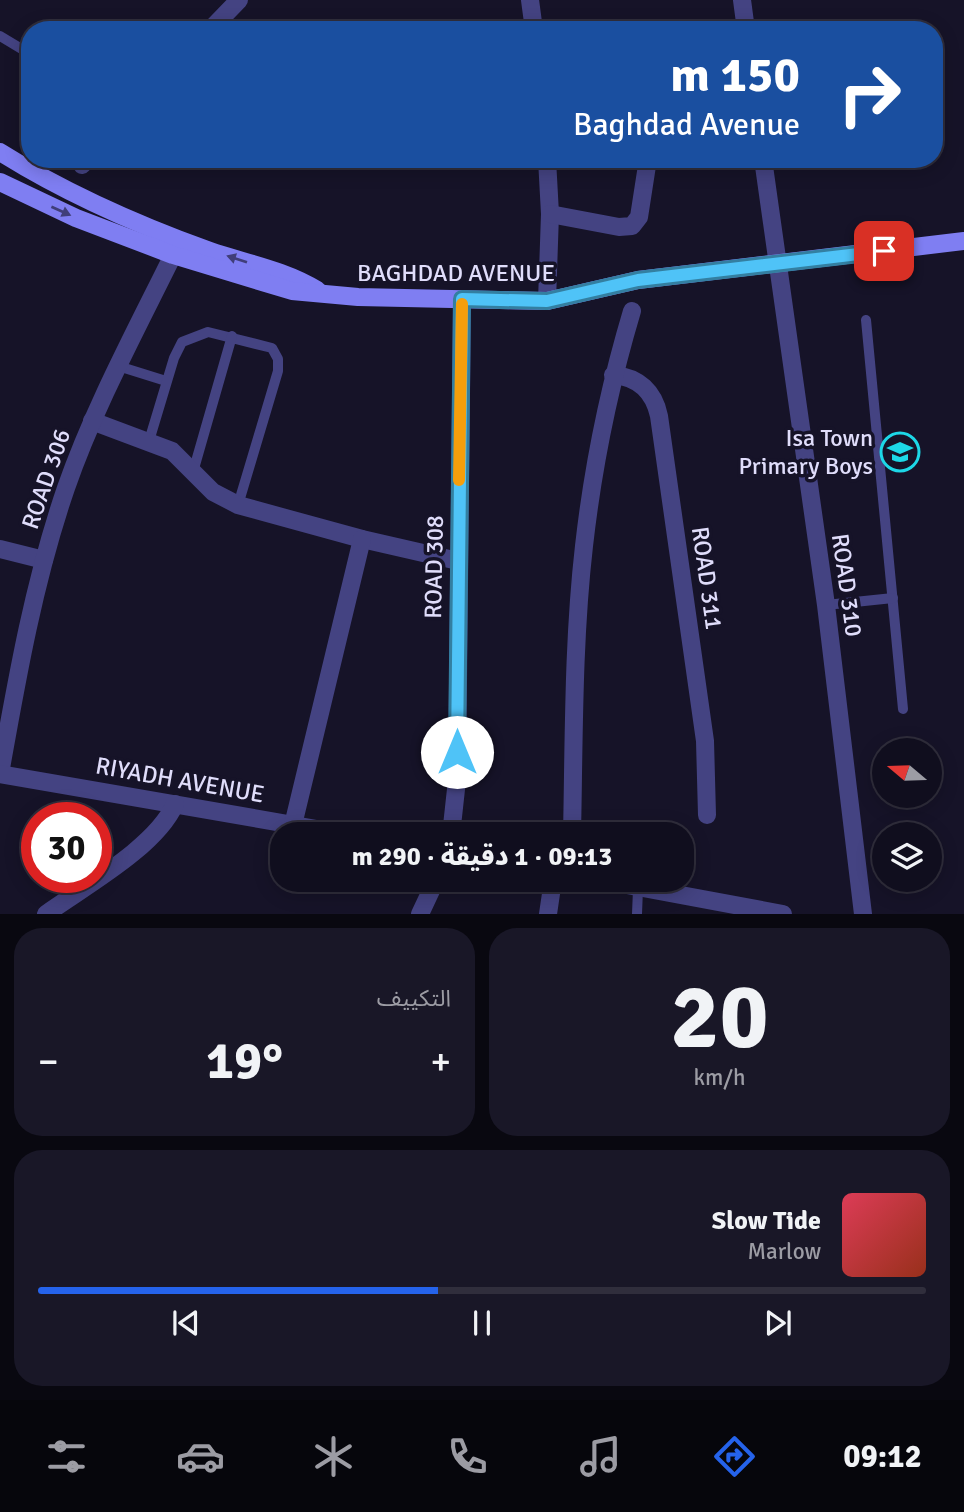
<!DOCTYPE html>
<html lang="ar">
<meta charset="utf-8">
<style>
body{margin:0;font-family:Signika,"Noto Sans Arabic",sans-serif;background:#191727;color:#f1f3f6;direction:rtl;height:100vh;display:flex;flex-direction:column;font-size:26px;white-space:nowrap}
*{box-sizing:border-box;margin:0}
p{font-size:23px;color:#9c9ca4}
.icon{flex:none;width:38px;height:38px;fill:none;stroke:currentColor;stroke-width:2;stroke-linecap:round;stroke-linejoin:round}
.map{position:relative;height:914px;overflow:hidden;direction:ltr}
.sheet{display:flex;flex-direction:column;gap:14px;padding:14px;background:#090810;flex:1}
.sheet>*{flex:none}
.banner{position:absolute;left:21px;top:21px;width:922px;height:147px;border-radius:28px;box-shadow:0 4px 18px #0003,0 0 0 2px #302e3c;direction:rtl;background:#1a4fa0;color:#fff;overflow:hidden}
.needle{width:46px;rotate:289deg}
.buttons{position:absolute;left:872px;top:738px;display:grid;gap:14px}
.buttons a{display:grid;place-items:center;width:70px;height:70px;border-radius:50%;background:#100e1e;box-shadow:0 4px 18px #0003,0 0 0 2px #302e3c;font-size:35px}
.speed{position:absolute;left:21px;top:802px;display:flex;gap:14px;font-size:35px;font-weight:700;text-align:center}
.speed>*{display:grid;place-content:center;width:91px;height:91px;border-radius:50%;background:#100e1e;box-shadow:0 4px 18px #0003,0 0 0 2px #302e3c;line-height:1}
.speed .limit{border:10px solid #d22;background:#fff;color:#111}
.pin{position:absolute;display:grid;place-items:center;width:60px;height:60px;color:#fff;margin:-30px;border-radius:14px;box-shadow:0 4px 10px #0006}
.me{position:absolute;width:77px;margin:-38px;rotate:0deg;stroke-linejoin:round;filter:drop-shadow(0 0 5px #0008)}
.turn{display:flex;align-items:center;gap:24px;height:147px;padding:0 28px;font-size:32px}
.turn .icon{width:91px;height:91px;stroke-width:2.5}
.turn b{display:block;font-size:49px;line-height:60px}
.big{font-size:52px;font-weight:800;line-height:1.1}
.sheet .widget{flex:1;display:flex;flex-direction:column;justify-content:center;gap:10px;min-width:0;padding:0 24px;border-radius:28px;background:#191727}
.sheet .dial{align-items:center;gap:0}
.dial b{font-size:91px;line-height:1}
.song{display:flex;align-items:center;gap:21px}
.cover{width:84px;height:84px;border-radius:10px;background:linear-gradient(135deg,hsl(350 70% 55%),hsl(10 70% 35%))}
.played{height:7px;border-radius:4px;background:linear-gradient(90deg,#2563eb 45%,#302e3c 45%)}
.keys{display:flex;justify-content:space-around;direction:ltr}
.heat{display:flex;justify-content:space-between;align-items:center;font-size:38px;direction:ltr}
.sheet .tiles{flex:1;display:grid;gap:14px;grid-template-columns:1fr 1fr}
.widget:last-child{grid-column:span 2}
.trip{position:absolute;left:270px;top:822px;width:424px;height:70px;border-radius:28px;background:#100e1e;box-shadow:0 4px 18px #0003,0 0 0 2px #302e3c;font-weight:800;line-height:70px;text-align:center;direction:rtl}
.menu{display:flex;height:112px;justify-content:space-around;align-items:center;background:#06060c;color:#9c9ca4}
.menu .icon{width:49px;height:49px}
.menu .selected{color:#2563eb}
.menu b{font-size:32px;color:#f1f3f6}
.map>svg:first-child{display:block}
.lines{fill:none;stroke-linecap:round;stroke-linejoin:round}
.lane{stroke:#444382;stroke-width:10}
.street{stroke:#444382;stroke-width:18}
.secondary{stroke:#7f7ef2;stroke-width:18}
.oneway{fill:#403e79}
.route-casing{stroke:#337fa1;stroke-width:18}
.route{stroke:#4fc3f7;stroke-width:12}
.slow{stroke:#f59e0b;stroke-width:12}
.labels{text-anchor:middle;stroke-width:7;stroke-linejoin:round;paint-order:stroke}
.street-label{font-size:24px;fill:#e0ddfb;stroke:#161328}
.poi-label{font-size:24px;fill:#e0ddfb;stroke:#161328;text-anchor:end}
</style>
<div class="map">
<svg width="964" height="914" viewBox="0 0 964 914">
<rect width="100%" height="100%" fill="#161328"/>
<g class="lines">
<g class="lane">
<path d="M0,36l30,18"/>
<path d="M866,320l37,389"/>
<path d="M118,366l48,15"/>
<path d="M149,441l25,-83 8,-16 26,-10 64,16 6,11v12l-40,134"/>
<path d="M193,472l39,-136"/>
<path d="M826,605l67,-7"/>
<path d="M637,914l1,-25"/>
</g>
<g class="street">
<path d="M530,0l4,30"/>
<path d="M742,0l4,30"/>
<path d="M210,30l29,-30"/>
<path d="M547,159l3,55 -3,87"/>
<path d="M763,159l63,446 37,309"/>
<path d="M82,165l5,-6"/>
<path d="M550,214l69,13 13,-1 7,-9 9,-58"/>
<path d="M613,375c26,2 41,17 46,41l46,325 2,74"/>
<path d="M92,421l80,30 41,41 25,13 124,34 96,22"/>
<path d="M0,549l44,11"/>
<path d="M0,774c17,-96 34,-193 66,-286 28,-80 69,-156 107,-233"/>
<path d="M0,774l351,61"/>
<path d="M293,825l69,-286"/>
<path d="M451,835l6,-55 5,-481"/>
<path d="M572,835c2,-96 1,-193 12,-289 9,-80 25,-158 48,-235"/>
<path d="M600,880l183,34"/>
<path d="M46,914c39,-28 110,-67 129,-110"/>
<path d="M420,914l16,-34"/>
<path d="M548,914l5,-34"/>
</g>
<g class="secondary">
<path d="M0,152c65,41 138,73 210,99 35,12 75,19 107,39"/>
<path d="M0,182l76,36 97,37 119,36 66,6 189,4 91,-21 326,-39"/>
</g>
</g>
<defs><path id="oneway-solid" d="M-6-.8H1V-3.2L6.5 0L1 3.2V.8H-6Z" transform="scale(1.75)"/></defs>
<g class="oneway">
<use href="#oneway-solid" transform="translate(61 211) rotate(24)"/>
<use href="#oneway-solid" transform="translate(237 259) rotate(-162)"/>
</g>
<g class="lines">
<defs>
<path id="route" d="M457,752l5,-453 85,2 91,-21 246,-29"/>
</defs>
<use href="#route" class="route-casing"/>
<use href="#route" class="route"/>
<path class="slow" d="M459,480l3,-176"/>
</g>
<defs>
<symbol id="school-ring" viewBox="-11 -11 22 22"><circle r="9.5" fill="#161328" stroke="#1dd7e7" stroke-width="1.5"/><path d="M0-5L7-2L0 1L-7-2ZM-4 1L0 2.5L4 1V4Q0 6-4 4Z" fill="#1dd7e7"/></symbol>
</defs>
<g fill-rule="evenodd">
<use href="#school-ring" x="878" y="430" width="44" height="44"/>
</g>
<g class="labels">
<g class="street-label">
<text x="456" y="281">BAGHDAD AVENUE</text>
<text transform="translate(46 479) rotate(-71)" y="8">ROAD 306</text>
<text transform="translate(434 567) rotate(-89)" y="8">ROAD 308</text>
<text transform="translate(707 578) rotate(82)" y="8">ROAD 311</text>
<text transform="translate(847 585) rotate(82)" y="8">ROAD 310</text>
<text transform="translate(180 780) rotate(10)" y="8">RIYADH AVENUE</text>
</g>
<g class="poi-label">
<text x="873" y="446">Isa Town<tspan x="873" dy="28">Primary Boys</tspan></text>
</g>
</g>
</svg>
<div class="buttons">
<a><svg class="needle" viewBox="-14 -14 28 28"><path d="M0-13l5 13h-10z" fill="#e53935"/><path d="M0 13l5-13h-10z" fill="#9c9ca4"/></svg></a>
<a><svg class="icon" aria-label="layers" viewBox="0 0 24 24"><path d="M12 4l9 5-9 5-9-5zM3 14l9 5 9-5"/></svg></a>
</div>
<div class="speed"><div class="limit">30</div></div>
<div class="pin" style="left:884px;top:251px;background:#d93025"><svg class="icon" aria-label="arrive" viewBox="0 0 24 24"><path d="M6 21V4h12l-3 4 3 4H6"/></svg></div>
<svg class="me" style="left:457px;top:752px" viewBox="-20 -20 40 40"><circle r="19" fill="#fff"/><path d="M0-13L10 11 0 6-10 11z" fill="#4fc3f7"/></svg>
<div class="trip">09:13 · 1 دقيقة · 290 m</div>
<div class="banner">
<div class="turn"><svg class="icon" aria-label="right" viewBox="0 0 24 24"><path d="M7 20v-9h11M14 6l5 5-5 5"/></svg><div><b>150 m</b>Baghdad Avenue</div></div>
</div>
</div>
<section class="sheet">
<div class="tiles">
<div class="widget dial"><b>20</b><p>km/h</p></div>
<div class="widget"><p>التكييف</p>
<div class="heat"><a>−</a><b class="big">19°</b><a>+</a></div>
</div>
<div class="widget">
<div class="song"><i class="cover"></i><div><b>Slow Tide</b><p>Marlow</p></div></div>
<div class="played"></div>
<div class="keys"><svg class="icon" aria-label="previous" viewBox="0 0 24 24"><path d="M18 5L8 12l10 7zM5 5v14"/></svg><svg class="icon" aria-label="pause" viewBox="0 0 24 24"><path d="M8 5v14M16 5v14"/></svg><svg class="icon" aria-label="next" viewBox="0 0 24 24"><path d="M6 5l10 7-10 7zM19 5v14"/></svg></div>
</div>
</div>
</section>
<nav class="menu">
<b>09:12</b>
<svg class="icon selected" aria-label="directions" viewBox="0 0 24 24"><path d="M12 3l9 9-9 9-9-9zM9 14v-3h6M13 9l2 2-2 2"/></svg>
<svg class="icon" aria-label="music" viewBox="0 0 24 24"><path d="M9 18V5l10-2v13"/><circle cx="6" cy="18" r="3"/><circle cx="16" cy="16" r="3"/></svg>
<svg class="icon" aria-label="phone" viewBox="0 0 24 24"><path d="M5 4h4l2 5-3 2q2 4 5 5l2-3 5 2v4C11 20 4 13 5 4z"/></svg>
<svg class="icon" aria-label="climate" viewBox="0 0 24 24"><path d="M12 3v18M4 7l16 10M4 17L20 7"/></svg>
<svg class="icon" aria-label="car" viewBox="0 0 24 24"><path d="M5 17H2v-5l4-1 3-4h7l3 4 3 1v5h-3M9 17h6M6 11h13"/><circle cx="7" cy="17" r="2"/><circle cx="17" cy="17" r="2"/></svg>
<svg class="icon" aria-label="filters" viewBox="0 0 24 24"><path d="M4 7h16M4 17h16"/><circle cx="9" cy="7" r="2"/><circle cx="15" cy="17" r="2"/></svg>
</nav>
